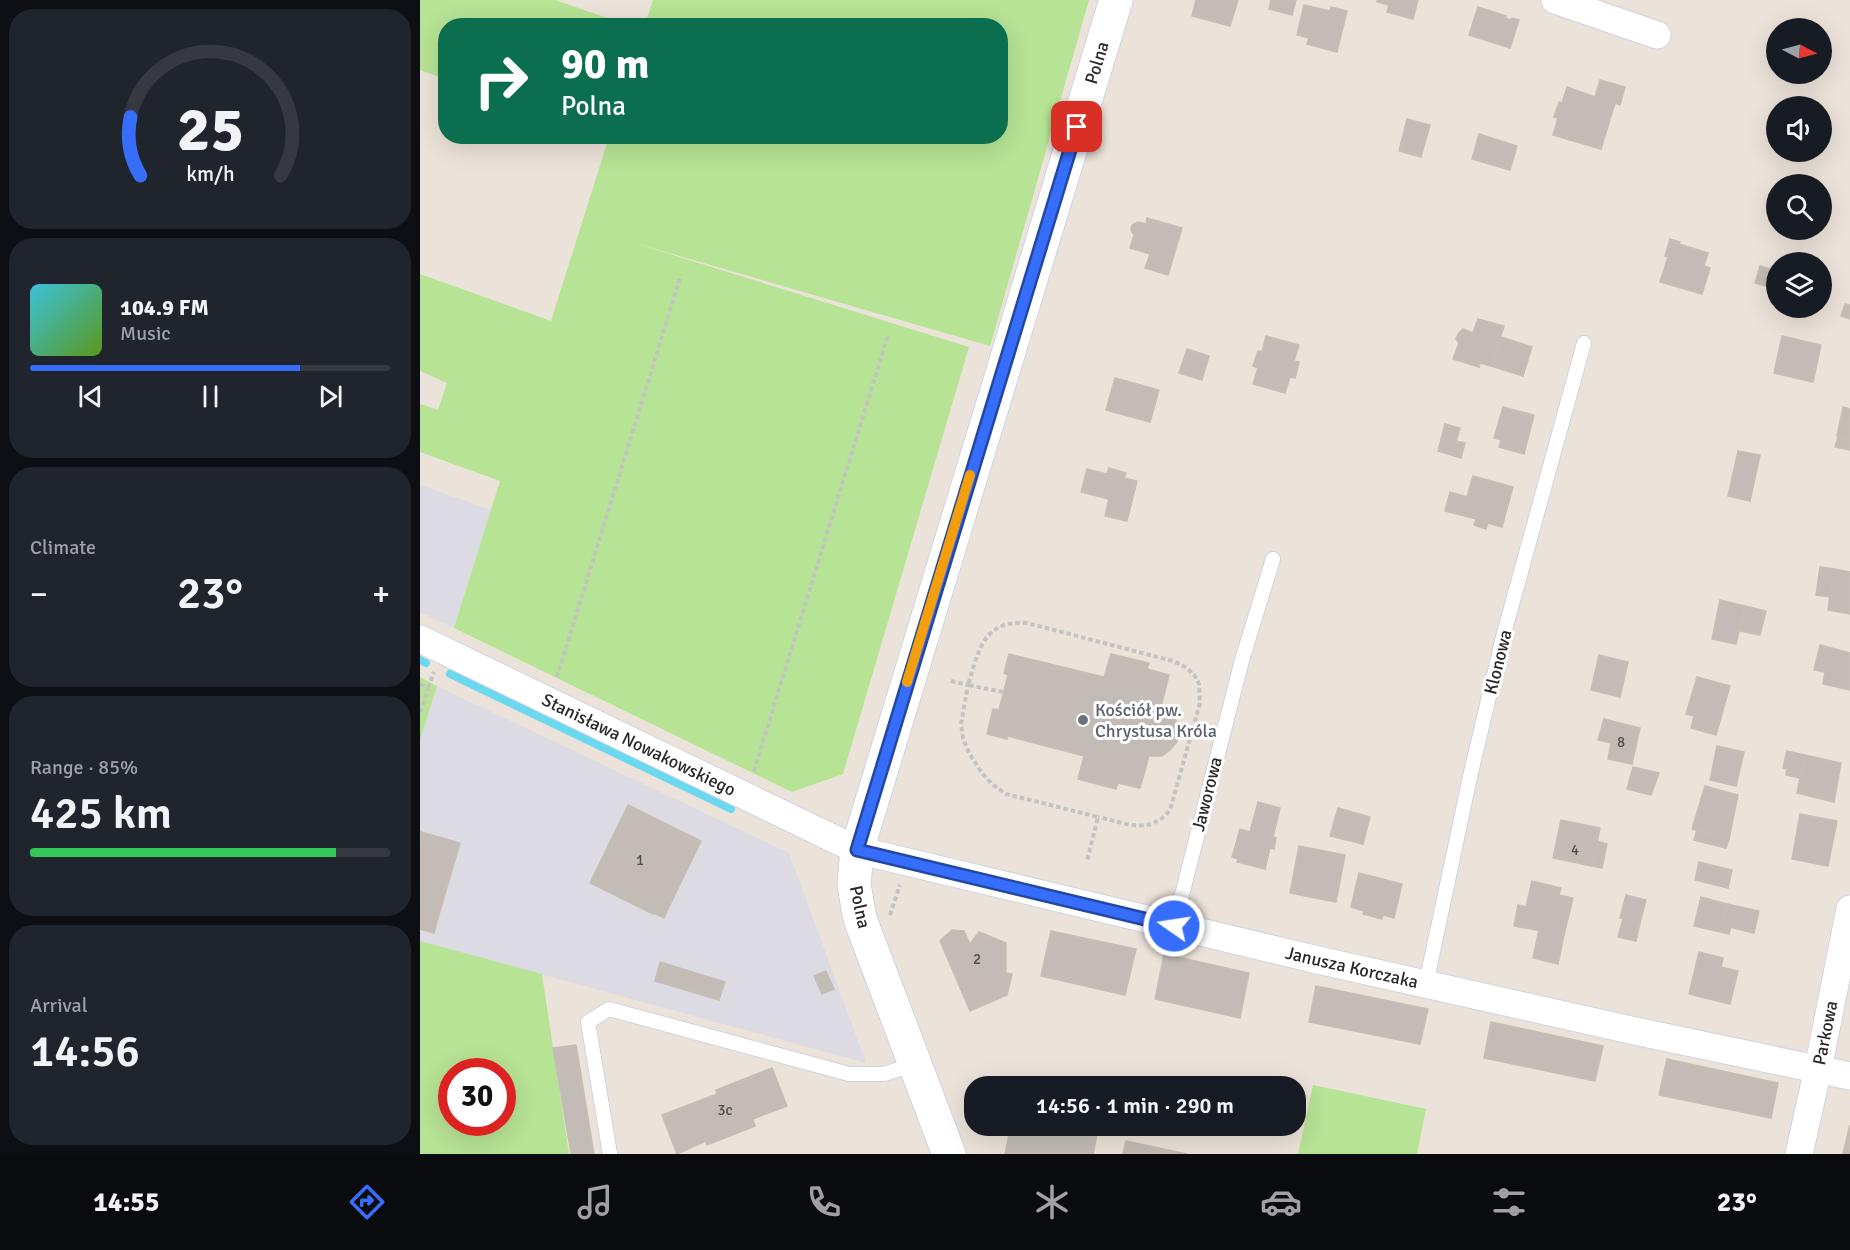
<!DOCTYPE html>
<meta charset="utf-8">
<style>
body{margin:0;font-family:Signika,sans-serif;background:#20242c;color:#f1f3f6;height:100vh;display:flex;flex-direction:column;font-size:22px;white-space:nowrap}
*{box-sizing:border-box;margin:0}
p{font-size:20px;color:#9ea1a6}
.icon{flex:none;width:33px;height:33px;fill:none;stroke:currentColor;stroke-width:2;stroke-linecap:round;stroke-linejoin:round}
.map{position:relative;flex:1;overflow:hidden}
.drawer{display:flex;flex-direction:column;gap:9px;padding:9px;background:#0d0f14;width:420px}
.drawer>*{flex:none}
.hud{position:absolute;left:18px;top:18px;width:570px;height:126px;border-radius:24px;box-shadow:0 6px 24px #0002;background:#0b6e4f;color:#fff;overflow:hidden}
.needle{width:39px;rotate:96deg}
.buttons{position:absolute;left:1346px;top:18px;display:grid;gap:12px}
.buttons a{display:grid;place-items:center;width:66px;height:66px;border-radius:50%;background:#171b24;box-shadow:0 6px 24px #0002;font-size:30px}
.speed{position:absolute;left:18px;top:1058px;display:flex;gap:12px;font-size:30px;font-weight:700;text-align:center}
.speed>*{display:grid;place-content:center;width:78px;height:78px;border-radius:50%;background:#171b24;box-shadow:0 6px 24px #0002;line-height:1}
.speed .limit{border:9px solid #d22;background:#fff;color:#111}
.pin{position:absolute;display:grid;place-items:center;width:51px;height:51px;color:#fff;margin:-26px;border-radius:12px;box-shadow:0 3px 9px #0006}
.me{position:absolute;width:66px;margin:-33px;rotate:283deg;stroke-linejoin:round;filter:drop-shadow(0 0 4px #0008)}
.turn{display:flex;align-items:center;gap:21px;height:126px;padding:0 24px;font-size:27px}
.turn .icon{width:78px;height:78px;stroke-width:2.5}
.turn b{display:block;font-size:42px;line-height:51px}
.big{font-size:45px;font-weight:600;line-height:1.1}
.drawer .tile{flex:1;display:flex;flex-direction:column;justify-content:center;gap:9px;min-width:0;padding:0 21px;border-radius:24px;background:#20242c}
.drawer .dial{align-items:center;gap:0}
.dial svg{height:156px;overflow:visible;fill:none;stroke:#363941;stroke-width:7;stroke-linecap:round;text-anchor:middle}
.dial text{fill:#f1f3f6;stroke:none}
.song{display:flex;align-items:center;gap:18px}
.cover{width:72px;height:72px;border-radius:9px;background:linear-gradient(135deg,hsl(190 70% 55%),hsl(90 70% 35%))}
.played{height:6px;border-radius:3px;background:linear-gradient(90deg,#366efb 75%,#363941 75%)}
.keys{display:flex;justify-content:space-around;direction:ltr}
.heat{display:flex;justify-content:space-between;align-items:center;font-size:33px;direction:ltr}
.charge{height:9px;border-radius:4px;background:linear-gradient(90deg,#34c759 85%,#363941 0)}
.trip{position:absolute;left:544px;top:1076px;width:342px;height:60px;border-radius:24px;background:#171b24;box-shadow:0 6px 24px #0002;font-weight:600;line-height:60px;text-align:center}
.dock{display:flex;height:96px;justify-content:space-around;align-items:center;background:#090b0e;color:#9ea1a6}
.dock .icon{width:42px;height:42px}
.dock .active{color:#366efb}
.dock b{font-size:27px;color:#f1f3f6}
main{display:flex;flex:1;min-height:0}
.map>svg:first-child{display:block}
.industrial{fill:#dcdae3}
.green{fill:#b7e395;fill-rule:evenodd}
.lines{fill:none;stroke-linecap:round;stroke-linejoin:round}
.stream{stroke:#6ad9ef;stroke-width:8}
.building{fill:#c3bcb6;stroke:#c6beb3;stroke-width:1.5}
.service-casing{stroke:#cfd4e2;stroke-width:16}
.minor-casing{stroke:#cfd4e2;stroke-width:29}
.tertiary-casing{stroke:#cfd4e2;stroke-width:35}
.path{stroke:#c3c3c3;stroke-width:4;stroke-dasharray:4.5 3;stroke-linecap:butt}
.service{stroke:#fff;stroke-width:14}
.minor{stroke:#fff;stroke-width:27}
.tertiary{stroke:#fff;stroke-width:33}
.route-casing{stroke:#2348a3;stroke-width:15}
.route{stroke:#366efb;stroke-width:10}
.slow{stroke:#f59e0b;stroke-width:10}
.worship-dot{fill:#6b7280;stroke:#fff;stroke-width:2}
.labels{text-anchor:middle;stroke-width:6;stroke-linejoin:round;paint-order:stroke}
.number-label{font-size:15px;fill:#4f4d4c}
.street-label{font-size:18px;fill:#282828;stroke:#fff}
.worship-label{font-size:18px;fill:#5b616d;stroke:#fff;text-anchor:start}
</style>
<main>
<section class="drawer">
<div class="tile dial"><svg viewBox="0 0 100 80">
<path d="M14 69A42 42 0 1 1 86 69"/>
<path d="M14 69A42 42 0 0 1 9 39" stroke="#366efb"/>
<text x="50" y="56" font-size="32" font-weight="700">25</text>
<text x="50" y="72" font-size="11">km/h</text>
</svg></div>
<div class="tile">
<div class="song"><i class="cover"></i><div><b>104.9 FM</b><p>Music</p></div></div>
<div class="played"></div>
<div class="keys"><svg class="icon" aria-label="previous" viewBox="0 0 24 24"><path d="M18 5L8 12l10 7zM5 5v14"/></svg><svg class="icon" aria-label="pause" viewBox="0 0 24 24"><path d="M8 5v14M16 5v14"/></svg><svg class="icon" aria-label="next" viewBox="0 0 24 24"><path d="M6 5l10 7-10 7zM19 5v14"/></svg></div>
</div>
<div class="tile"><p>Climate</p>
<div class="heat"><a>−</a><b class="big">23°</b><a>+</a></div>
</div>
<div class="tile"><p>Range · 85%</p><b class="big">425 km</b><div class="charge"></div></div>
<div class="tile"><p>Arrival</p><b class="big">14:56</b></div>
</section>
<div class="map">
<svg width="1430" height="1154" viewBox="0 0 1430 1154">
<rect width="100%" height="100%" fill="#ebe2d9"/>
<g class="industrial">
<path d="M0,485l71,25 -37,118 -34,-16z"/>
<path d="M17,686l352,167 77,210 -446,-122v-201z"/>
</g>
<g class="green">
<path d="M0,0h135l73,25 -182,1 -1,53 -25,-9z"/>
<path d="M233,0h436l-99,346 -359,-104 338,105 -126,427 -51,18 -338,-164 46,-147 -80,-29v-48l18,6 9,-27 -27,-12v-97l131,47 58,-184 391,-1v-110l-355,-1z"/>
<path d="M0,677l17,9 -17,54z"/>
<path d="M0,941l122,33 27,180h-149zM32,1071h50v51h-50z"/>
<path d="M893,1085l113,24 -9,45h-119z"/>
</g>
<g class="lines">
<g class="stream">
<path d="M0,660l6,3"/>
<path d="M30,674l281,135"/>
</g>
</g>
<g class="building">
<path d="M776,0h42l-8,26 -38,-10z"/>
<path d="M851,0h25l-4,15 -23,-6z"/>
<path d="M957,0h41l-5,19 -26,-7 2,-7 -12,-3z"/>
<path d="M884,5l26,6 1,-4 16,4 -10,41 -30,-8 2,-6 -12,-3z"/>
<path d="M1058,7l28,9 -1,2 6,2 1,-2 7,2 -9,28 -41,-13z"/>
<path d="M1180,80l25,7 -5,18 -5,-2 -14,46 -48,-14 5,-17 -4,-1 5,-15 3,1 5,-16 28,10z"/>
<path d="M987,119l23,6 -9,32 -22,-6z"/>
<path d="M1059,134l38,12 -7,24 -38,-11z"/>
<path d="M727,218l35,10 -14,47 -23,-7 5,-14 -20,-6 4,-13 -3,-5 1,-5 6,-3 8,2z"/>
<path d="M1250,239l10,3 -1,2 29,9 -4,13 6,2 -8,26 -42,-12 8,-25 -3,-1z"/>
<path d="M1340,266l16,5v18l-21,-6z"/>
<path d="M1425,304l5,1v14l-9,-3z"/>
<path d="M1058,319l26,7 -13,40 -11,-3 -1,4 -26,-8 6,-16 -3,-4 2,-5 5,-5 10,4z"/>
<path d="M846,336l33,9 -5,16 5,1 -4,16 -5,-1 -5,16 -32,-9 5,-16 -5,-2 5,-15 4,1z"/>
<path d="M1362,336l39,9 -8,37 -39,-9z"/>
<path d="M1081,337l31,10 -9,29 -32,-10z"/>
<path d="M767,349l22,7 -7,24 -23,-7z"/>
<path d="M695,378l44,12 -9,32 -44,-12z"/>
<path d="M1083,407l31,8 -10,39 -25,-7 2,-7 -7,-2z"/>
<path d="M1423,407l7,2v30l-13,-3z"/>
<path d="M1025,424l15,4 -4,13 9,2 -4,15 -23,-7z"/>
<path d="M1418,437l12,2v11l-15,-3z"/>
<path d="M1318,451l22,4 -10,46 -22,-5z"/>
<path d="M689,468l17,5 -2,5 13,3 -10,40 -22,-5 4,-17 -28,-7 6,-23 20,5z"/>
<path d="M1053,476l40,11 -11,40 -14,-4 -2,6 -12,-4 2,-6 -31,-8 5,-19 17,5z"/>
<path d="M1400,567l14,2 -4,28 -14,-2z"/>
<path d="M1414,569l16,3v42l-22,-4z"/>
<path d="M1300,600l25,6 -9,38 -24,-5z"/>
<path d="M1325,606l21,5 -6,24 -20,-4z"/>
<path d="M1400,645l30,8v37l-27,-6 2,-12 -11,-2z"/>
<path d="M589,654l95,23 7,-23 38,9 -2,6 22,6 -8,32 11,7 5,8 1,9 -1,11 -7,8 -8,6h-13l-9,32 -22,-5 -2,6 -38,-10 6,-23 -76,-20 -1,3 -20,-5 6,-25 6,1 9,-35 -4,-2z"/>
<path d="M1179,655l29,7 -8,35 -29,-7z"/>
<path d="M1277,677l33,9 -14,49 -25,-7 3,-12 -8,-2z"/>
<path d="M1184,719l36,9 -8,36 -24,-5 3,-16 -13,-3z"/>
<path d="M1297,746l27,6 -8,34 -26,-6z"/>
<path d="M1367,751l18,4 -5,23 -14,-3 1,-6 -4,-1z"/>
<path d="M1385,755l36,8 -7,39 -37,-9z"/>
<path d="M1213,767l26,6 -8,22 -24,-6z"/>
<path d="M1285,786l33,9 -9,44 -37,-10z"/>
<path d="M838,802l22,6 -7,29 3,1 -2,11 -4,-1 -5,21 -28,-7 1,-3 -6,-2 8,-28 10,3z"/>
<path d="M208,805l63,31 -38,78 -63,-31z"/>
<path d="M918,808l32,9 -7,27 -33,-8z"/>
<path d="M1380,814l37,7 -9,45 -36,-7z"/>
<path d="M1141,820l39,8 -8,38 -39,-8z"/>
<path d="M1277,830l32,9 -3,9 -32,-8z"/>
<path d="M1,832l39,11 -22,75 -18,-5z"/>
<path d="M271,836l10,5 -35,72 -10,-5z"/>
<path d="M1177,841l10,3 -5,24 -10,-2z"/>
<path d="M879,846l46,9 -9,47 -46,-9z"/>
<path d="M1279,862l33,8 -4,18 -33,-8z"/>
<path d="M939,873l43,11 -8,34 -11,-3 -1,4 -19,-5 1,-3 -13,-4z"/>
<path d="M1112,881l29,7 -2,7 14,3 -9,37 -50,-9 4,-21 8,2z"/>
<path d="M1206,895l20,5 -6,23 -20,-5z"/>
<path d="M1281,897l26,7 -5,21 9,2 -2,7 -35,-8z"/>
<path d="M1307,904l32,7 -5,22 -32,-8z"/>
<path d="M236,908l10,5 -2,5 -11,-5z"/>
<path d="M0,913l18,5 -4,15 -14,-4z"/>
<path d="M1203,919l17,4 -4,18 -18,-4z"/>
<path d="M532,930l12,1 6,13 9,-12 27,11v30l6,1 -5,21 -37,16 -30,-70z"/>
<path d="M1119,930l25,5 -6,29 -25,-6z"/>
<path d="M631,931l85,18 -11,46 -84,-19z"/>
<path d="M1279,952l24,6 -2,9 17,4 -8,33 -41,-10z"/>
<path d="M744,954l85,19 -9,45 -85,-19z"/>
<path d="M240,962l65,20 -6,18 -64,-19z"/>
<path d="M406,971l8,18 -12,5 -8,-18z"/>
<path d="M896,986l112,23 -8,35 -111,-22z"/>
<path d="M1071,1022l112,24 -8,35 -111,-23z"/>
<path d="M156,1045l18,109h-23l-18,-106z"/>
<path d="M1247,1059l111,24 -7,35 -112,-23z"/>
<path d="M352,1068l15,38 -34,13 2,7 -48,19 -1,-4 -29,13 -15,-39 55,-21 -1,-4z"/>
<path d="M591,1125h42l44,9 -4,20h-88z"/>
<path d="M1430,1125v29h-7z"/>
<path d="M706,1141l61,13h-64z"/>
</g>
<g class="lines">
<defs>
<g id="service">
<path d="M754,926l68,-266 31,-101"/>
<path d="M1006,984l44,-207 33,-140 81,-294"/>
<path d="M190,1154l-22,-132 21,-13 240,65h35l31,-10"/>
</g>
<g id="minor">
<path d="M1135,0l102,35"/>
<path id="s1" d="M0,639l437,211 461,110 317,71 215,45"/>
<path id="s2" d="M1379,1154l19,-85 32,-160"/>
</g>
<g id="tertiary">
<path id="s3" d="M529,1154l-89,-235 -6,-34 3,-35 259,-850"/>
</g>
</defs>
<use href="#service" class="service-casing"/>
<use href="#minor" class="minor-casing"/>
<use href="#tertiary" class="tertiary-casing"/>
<g class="path">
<path d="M137,677l124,-402"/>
<path d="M531,681l17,4 -7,39 2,14 6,15 13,20 10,11 14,10 92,23 -11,44"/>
<path d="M0,684l8,4 -8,26"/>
<path d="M8,688l6,-16"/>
<path d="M583,692l-35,-7c11,-35 15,-65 59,-62l146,38 14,7 8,8 4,8 1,19 -30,107c-21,26 -44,13 -72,7"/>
<path d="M334,771l134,-436"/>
<path d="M470,915l10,-30"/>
</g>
<use href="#service" class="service"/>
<use href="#minor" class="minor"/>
<use href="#tertiary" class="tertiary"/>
</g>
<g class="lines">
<defs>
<path id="route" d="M657,127l-220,723 317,76"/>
</defs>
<use href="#route" class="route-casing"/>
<use href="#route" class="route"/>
<path class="slow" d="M487,682l63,-207"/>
</g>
<circle class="worship-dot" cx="663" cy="720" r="6"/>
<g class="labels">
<g class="number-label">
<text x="1201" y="747">8</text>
<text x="1155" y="855">4</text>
<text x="220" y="865">1</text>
<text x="557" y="964">2</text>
<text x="305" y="1115">3c</text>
</g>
<g class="street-label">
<text dy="6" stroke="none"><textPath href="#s3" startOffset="1144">Polna</textPath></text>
<text transform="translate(1078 662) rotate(-76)" y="6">Klonowa</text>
<text dy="6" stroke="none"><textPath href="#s1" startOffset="243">Stanisława Nowakowskiego</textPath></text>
<text transform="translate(787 794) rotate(-76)" y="6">Jaworowa</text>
<text transform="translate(440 907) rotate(78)" y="6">Polna</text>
<text dy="6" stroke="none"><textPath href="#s1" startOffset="994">Janusza Korczaka</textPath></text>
<text dy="6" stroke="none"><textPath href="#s2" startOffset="124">Parkowa</textPath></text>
</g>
<g class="worship-label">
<text x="675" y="716">Kościół pw.<tspan x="675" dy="21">Chrystusa Króla</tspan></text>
</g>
</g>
</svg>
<div class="buttons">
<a><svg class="needle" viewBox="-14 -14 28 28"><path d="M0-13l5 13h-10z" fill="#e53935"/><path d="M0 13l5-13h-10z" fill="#9ea1a6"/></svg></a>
<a><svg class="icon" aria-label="sound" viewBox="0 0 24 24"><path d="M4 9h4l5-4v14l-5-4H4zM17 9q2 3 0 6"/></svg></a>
<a><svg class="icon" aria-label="search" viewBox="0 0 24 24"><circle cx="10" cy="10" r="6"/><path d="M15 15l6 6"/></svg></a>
<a><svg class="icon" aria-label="layers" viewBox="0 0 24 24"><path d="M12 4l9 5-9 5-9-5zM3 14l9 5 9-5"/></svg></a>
</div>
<div class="speed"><div class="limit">30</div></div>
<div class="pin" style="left:657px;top:127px;background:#d93025"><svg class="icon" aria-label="arrive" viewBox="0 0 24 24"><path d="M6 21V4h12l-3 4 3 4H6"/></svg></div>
<svg class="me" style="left:754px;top:926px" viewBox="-20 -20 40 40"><circle r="17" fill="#366efb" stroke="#fff" stroke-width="3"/><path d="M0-11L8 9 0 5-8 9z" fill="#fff"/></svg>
<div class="trip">14:56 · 1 min · 290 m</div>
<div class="hud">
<div class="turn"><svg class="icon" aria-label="right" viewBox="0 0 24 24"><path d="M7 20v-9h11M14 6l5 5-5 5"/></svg><div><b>90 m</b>Polna</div></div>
</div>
</div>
</main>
<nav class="dock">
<b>14:55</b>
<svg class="icon active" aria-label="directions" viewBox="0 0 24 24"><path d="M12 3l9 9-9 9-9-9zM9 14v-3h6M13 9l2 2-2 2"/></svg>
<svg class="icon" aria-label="music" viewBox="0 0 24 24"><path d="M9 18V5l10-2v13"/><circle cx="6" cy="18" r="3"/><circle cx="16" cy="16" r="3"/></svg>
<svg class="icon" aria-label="phone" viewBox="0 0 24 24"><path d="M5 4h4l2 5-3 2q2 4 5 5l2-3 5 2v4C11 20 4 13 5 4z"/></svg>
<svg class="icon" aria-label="climate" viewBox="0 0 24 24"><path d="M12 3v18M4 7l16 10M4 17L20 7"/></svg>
<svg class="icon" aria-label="car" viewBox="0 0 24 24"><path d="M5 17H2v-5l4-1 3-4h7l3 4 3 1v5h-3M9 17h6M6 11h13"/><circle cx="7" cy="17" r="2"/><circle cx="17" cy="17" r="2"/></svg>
<svg class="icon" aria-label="filters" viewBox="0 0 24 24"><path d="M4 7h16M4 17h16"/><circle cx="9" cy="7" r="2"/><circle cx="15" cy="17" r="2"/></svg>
<b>23°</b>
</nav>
